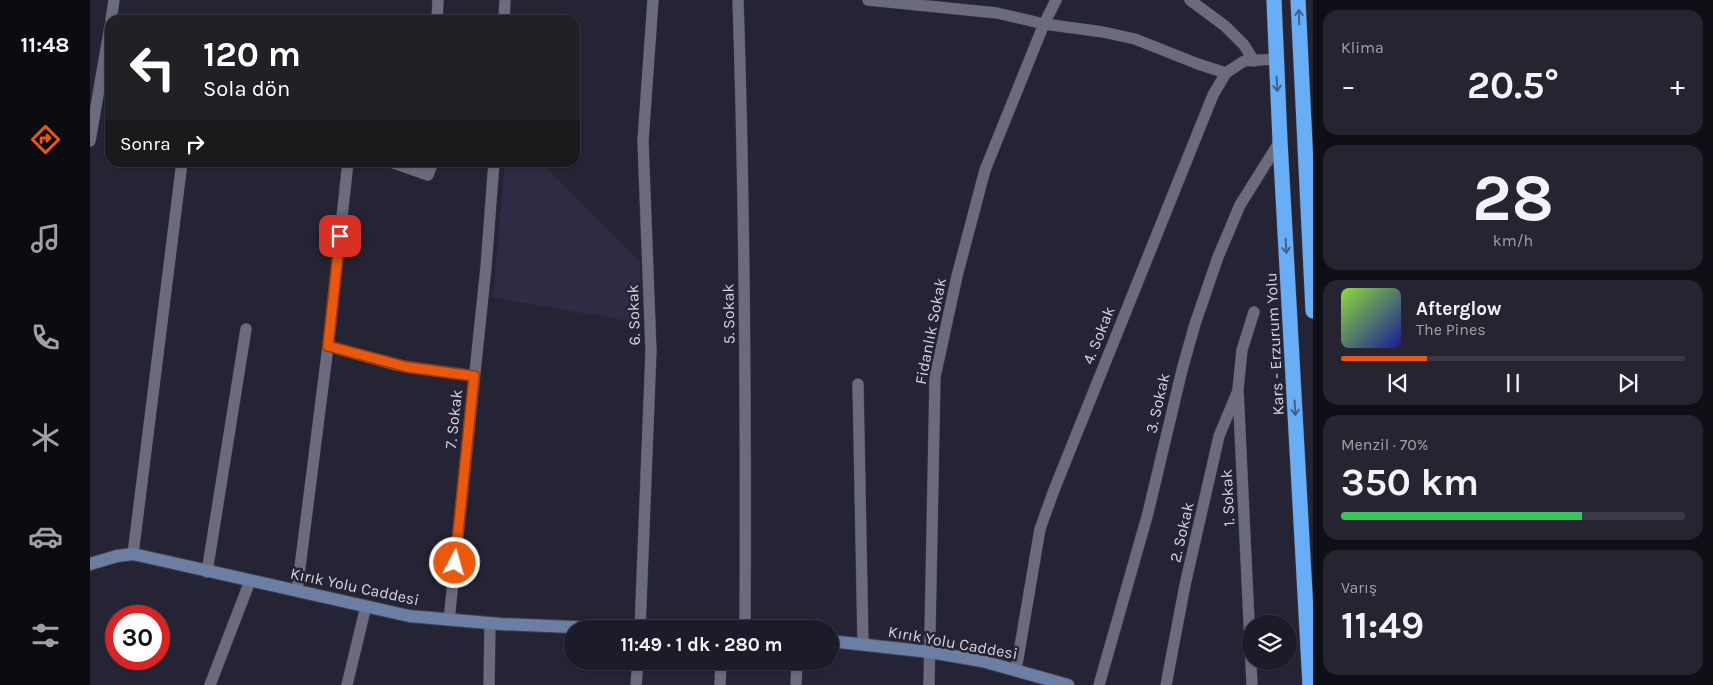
<!DOCTYPE html>
<html lang="tr">
<meta charset="utf-8">
<style>
body{margin:0;font-family:Karla,sans-serif;background:#252430;color:#f1f3f6;height:100vh;display:flex;flex-direction:column;font-size:19px;white-space:nowrap}
*{box-sizing:border-box;margin:0}
p{font-size:16px;color:#a0a1a8}
.icon{flex:none;width:28px;height:28px;fill:none;stroke:currentColor;stroke-width:2;stroke-linecap:round;stroke-linejoin:round}
.map{position:relative;flex:1;overflow:hidden}
.details{display:flex;flex-direction:column;gap:10px;padding:10px;background:#0f0f16;width:400px}
.details>*{flex:none}
.banner{position:absolute;left:15px;top:15px;width:475px;height:152px;border-radius:15px;box-shadow:0 1px 4px #0004,0 0 0 1px #3a3945;background:#202124;color:#fff;overflow:hidden}
.fabs{position:absolute;left:1152px;top:615px;display:grid;gap:10px}
.fabs a{display:grid;place-items:center;width:55px;height:55px;border-radius:50%;background:#1c1b28;box-shadow:0 1px 4px #0004,0 0 0 1px #3a3945;font-size:25px}
.speed{position:absolute;left:15px;top:605px;display:flex;gap:10px;font-size:25px;font-weight:700;text-align:center}
.speed>*{display:grid;place-content:center;width:65px;height:65px;border-radius:50%;background:#1c1b28;box-shadow:0 1px 4px #0004,0 0 0 1px #3a3945;line-height:1}
.speed .limit{border:8px solid #d22;background:#fff;color:#111}
.pin{position:absolute;display:grid;place-items:center;width:42px;height:42px;color:#fff;margin:-21px;border-radius:10px;box-shadow:0 2px 8px #0006}
.me{position:absolute;width:55px;margin:-28px;rotate:6deg;stroke-linejoin:round;filter:drop-shadow(0 0 4px #0008)}
.turn{display:flex;align-items:center;gap:18px;height:105px;padding:0 15px;font-size:22px}
.turn .icon{width:65px;height:65px;stroke-width:2.5}
.turn b{display:block;font-size:35px;line-height:42px}
.then{display:flex;align-items:center;height:48px;padding:0 15px;background:#0003;gap:10px;font-size:19px}
.big{font-size:38px;font-weight:700;line-height:1.1}
.details .widget{flex:1;display:flex;flex-direction:column;justify-content:center;gap:8px;min-width:0;padding:0 18px;border-radius:15px;background:#252430}
.details .dial{align-items:center;gap:0}
.dial b{font-size:65px;line-height:1}
.song{display:flex;align-items:center;gap:15px}
.cover{width:60px;height:60px;border-radius:8px;background:linear-gradient(135deg,hsl(90 70% 55%),hsl(240 70% 35%))}
.played{height:5px;border-radius:2px;background:linear-gradient(90deg,#ea580c 25%,#3a3945 25%)}
.keys{display:flex;justify-content:space-around;direction:ltr}
.heat{display:flex;justify-content:space-between;align-items:center;font-size:28px;direction:ltr}
.charge{height:8px;border-radius:4px;background:linear-gradient(90deg,#34c759 70%,#3a3945 0)}
.trip{position:absolute;left:474px;top:620px;width:275px;height:50px;border-radius:25px;background:#1c1b28;box-shadow:0 1px 4px #0004,0 0 0 1px #3a3945;font-weight:700;line-height:50px;text-align:center}
main{display:flex;flex:1;min-height:0}
.dock{display:flex;flex-direction:column;width:90px;justify-content:space-around;align-items:center;background:#0b0b10;color:#a0a1a8}
.dock .icon{width:35px;height:35px}
.dock .on{color:#ea580c}
.dock b{font-size:22px;color:#f1f3f6}
.map>svg:first-child{display:block}
.built{fill:#2e2c44}
.lines{fill:none;stroke-linecap:round;stroke-linejoin:round}
.street-casing{stroke:#414150;stroke-width:12}
.secondary-casing{stroke:#414150;stroke-width:14}
.highway-casing{stroke:#414150;stroke-width:16}
.street{stroke:#6b6b7f;stroke-width:11}
.secondary{stroke:#6a7fa3;stroke-width:12}
.highway{stroke:#67aef7;stroke-width:15}
.oneway{stroke:#43628c}
.route-casing{stroke:#983908;stroke-width:12}
.route{stroke:#ea580c;stroke-width:9}
.labels{text-anchor:middle;stroke-width:5;stroke-linejoin:round;paint-order:stroke}
.street-label{font-size:16px;fill:#d4d4e0;stroke:#252435}
</style>
<main>
<nav class="dock">
<b>11:48</b>
<svg class="icon on" aria-label="directions" viewBox="0 0 24 24"><path d="M12 3l9 9-9 9-9-9zM9 14v-3h6M13 9l2 2-2 2"/></svg>
<svg class="icon" aria-label="music" viewBox="0 0 24 24"><path d="M9 18V5l10-2v13"/><circle cx="6" cy="18" r="3"/><circle cx="16" cy="16" r="3"/></svg>
<svg class="icon" aria-label="phone" viewBox="0 0 24 24"><path d="M5 4h4l2 5-3 2q2 4 5 5l2-3 5 2v4C11 20 4 13 5 4z"/></svg>
<svg class="icon" aria-label="climate" viewBox="0 0 24 24"><path d="M12 3v18M4 7l16 10M4 17L20 7"/></svg>
<svg class="icon" aria-label="car" viewBox="0 0 24 24"><path d="M5 17H2v-5l4-1 3-4h7l3 4 3 1v5h-3M9 17h6M6 11h13"/><circle cx="7" cy="17" r="2"/><circle cx="17" cy="17" r="2"/></svg>
<svg class="icon" aria-label="filters" viewBox="0 0 24 24"><path d="M4 7h16M4 17h16"/><circle cx="9" cy="7" r="2"/><circle cx="15" cy="17" r="2"/></svg>
</nav>
<div class="map">
<svg width="1223" height="685" viewBox="0 0 1223 685">
<rect width="100%" height="100%" fill="#252435"/>
<path class="built" d="M415,163h36l99,98 1,62 -148,-25z"/>
<g class="lines">
<defs>
<g id="street">
<path d="M648,0c7,210 8,419 7,629"/>
<path d="M778,0l129,13 47,11 59,8 32,7 63,25 28,9"/>
<path d="M1100,0l35,26 19,19 10,16"/>
<path d="M21,20l3,-20"/>
<path d="M347,20l1,-20"/>
<path d="M414,20l1,-20"/>
<path d="M0,141l20,-115"/>
<path d="M301,162l37,13 5,-13"/>
<path d="M238,346l68,19 78,11"/>
<path d="M768,384l5,260"/>
<path d="M43,554l49,-392"/>
<path d="M117,572l39,-243"/>
<path d="M207,591l31,-245 20,-184"/>
<path d="M359,620l37,-353 8,-105"/>
<path d="M550,629l11,-278 -8,-210 10,-141"/>
<path d="M926,670l24,-141 14,-39 159,-395 13,-22 18,-12 32,-2"/>
<path d="M120,685l40,-104"/>
<path d="M257,685l19,-79"/>
<path d="M399,685l1,-62"/>
<path d="M546,685l2,-24"/>
<path d="M630,685l1,-24"/>
<path d="M706,685l1,-24"/>
<path d="M839,685l6,-308 22,-101 28,-106 59,-146 12,-24"/>
<path d="M1009,685l49,-172 34,-143 13,-46 23,-67 22,-52 40,-64"/>
<path d="M1076,685l19,-100 34,-149 18,-43"/>
<path d="M1162,685l-14,-296 4,-39 12,-38"/>
</g>
<g id="secondary">
<path d="M0,564l27,-8 16,-2 276,62 91,8 118,5"/>
<path d="M740,641l100,11 52,9 86,24"/>
</g>
<g id="highway">
<path d="M1184,0l6,141 30,544"/>
<path d="M1208,0l15,311"/>
</g>
</defs>
<use href="#street" class="street-casing"/>
<use href="#secondary" class="secondary-casing"/>
<use href="#highway" class="highway-casing"/>
<use href="#street" class="street"/>
<use href="#secondary" class="secondary"/>
<use href="#highway" class="highway"/>
</g>
<defs><path id="oneway-shaft" d="M-6 0H5M1.5-3L5.5 0L1.5 3" fill="none" stroke-width="1.6" stroke-linecap="round" stroke-linejoin="round" transform="scale(1.25)"/></defs>
<g class="oneway">
<use href="#oneway-shaft" transform="translate(1209 17) rotate(-92)"/>
<use href="#oneway-shaft" transform="translate(1187 84) rotate(87)"/>
<use href="#oneway-shaft" transform="translate(1196 246) rotate(87)"/>
<use href="#oneway-shaft" transform="translate(1205 408) rotate(87)"/>
</g>
<g class="lines">
<defs>
<path id="route" d="M250,236l-12,110 79,21 67,9 -19,187"/>
</defs>
<use href="#route" class="route-casing"/>
<use href="#route" class="route"/>
</g>
<g class="labels">
<g class="street-label">
<text transform="translate(638 314) rotate(-91)" y="6">5. Sokak</text>
<text transform="translate(543 315) rotate(-92)" y="6">6. Sokak</text>
<text transform="translate(840 331) rotate(-79)" y="6">Fidanlık Sokak</text>
<text transform="translate(1008 335) rotate(-68)" y="6">4. Sokak</text>
<text transform="translate(1184 344) rotate(-93)" y="6">Kars - Erzurum Yolu</text>
<text transform="translate(1067 403) rotate(-77)" y="6">3. Sokak</text>
<text transform="translate(363 419) rotate(-84)" y="6">7. Sokak</text>
<text transform="translate(1137 498) rotate(-93)" y="6">1. Sokak</text>
<text transform="translate(1091 532) rotate(-77)" y="6">2. Sokak</text>
<text transform="translate(265 586) rotate(12)" y="6">Kırık Yolu Caddesi</text>
<text transform="translate(863 642) rotate(10)" y="6">Kırık Yolu Caddesi</text>
</g>
</g>
</svg>
<div class="fabs">
<a><svg class="icon" aria-label="layers" viewBox="0 0 24 24"><path d="M12 4l9 5-9 5-9-5zM3 14l9 5 9-5"/></svg></a>
</div>
<div class="speed"><div class="limit">30</div></div>
<div class="pin" style="left:250px;top:236px;background:#d93025"><svg class="icon" aria-label="arrive" viewBox="0 0 24 24"><path d="M6 21V4h12l-3 4 3 4H6"/></svg></div>
<svg class="me" style="left:365px;top:563px" viewBox="-20 -20 40 40"><circle r="17" fill="#ea580c" stroke="#fff" stroke-width="3"/><path d="M0-11L8 9 0 5-8 9z" fill="#fff"/></svg>
<div class="trip">11:49 · 1 dk · 280 m</div>
<div class="banner">
<div class="turn"><svg class="icon" aria-label="left" viewBox="0 0 24 24"><path d="M17 20v-9H6M10 6l-5 5 5 5"/></svg><div><b>120 m</b>Sola dön</div></div>
<div class="then">Sonra<svg class="icon" aria-label="right" viewBox="0 0 24 24"><path d="M7 20v-9h11M14 6l5 5-5 5"/></svg></div>
</div>
</div>
<section class="details">
<div class="widget"><p>Klima</p>
<div class="heat"><a>−</a><b class="big">20.5°</b><a>+</a></div>
</div>
<div class="widget dial"><b>28</b><p>km/h</p></div>
<div class="widget">
<div class="song"><i class="cover"></i><div><b>Afterglow</b><p>The Pines</p></div></div>
<div class="played"></div>
<div class="keys"><svg class="icon" aria-label="previous" viewBox="0 0 24 24"><path d="M18 5L8 12l10 7zM5 5v14"/></svg><svg class="icon" aria-label="pause" viewBox="0 0 24 24"><path d="M8 5v14M16 5v14"/></svg><svg class="icon" aria-label="next" viewBox="0 0 24 24"><path d="M6 5l10 7-10 7zM19 5v14"/></svg></div>
</div>
<div class="widget"><p>Menzil · 70%</p><b class="big">350 km</b><div class="charge"></div></div>
<div class="widget"><p>Varış</p><b class="big">11:49</b></div>
</section>
</main>
